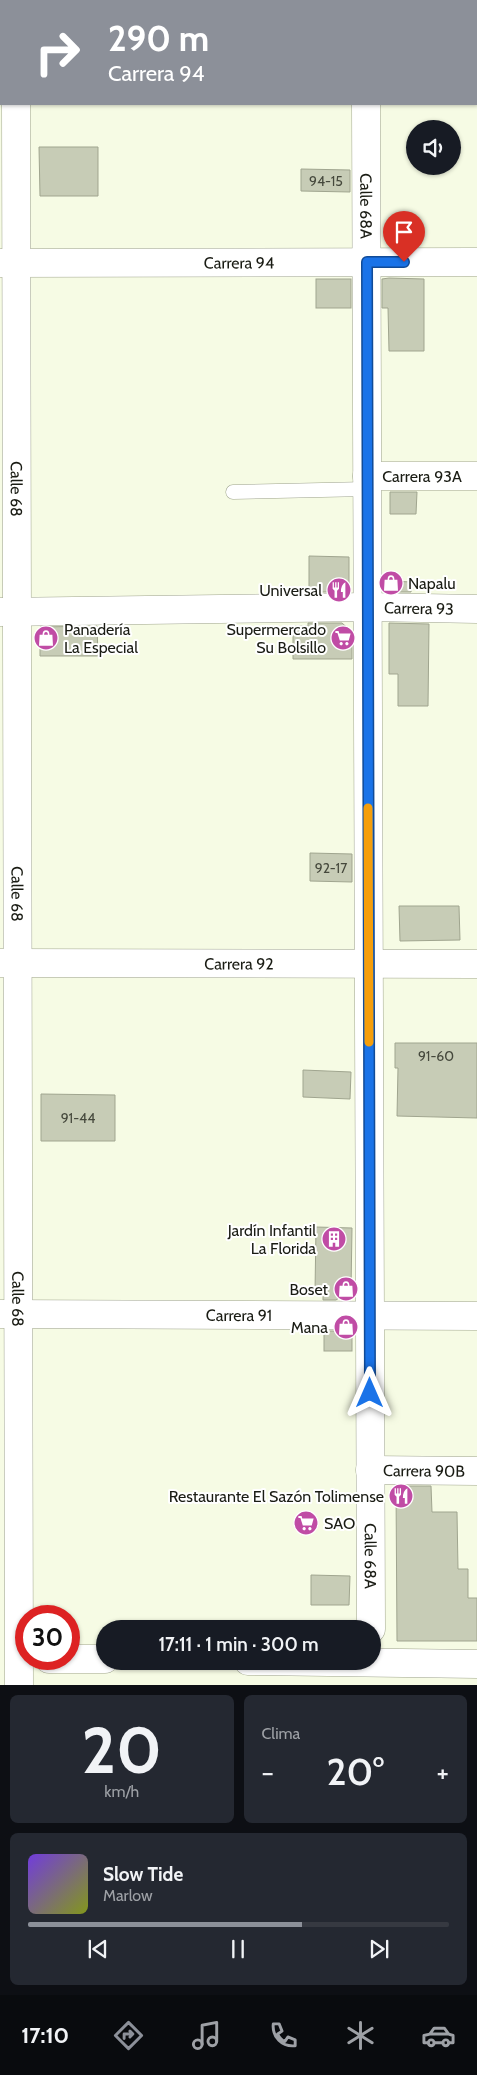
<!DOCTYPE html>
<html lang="es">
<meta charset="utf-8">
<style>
body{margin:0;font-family:Cabin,sans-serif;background:#242831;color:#f1f3f6;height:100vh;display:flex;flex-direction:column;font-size:19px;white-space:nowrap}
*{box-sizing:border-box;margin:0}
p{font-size:16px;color:#9ea1a6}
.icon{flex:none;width:28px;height:28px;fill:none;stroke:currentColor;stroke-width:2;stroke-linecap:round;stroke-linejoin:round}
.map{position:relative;height:1685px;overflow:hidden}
.details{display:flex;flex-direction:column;gap:10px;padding:10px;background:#0d0f14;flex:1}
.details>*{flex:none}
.top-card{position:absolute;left:0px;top:0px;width:478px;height:105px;box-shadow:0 1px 4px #0004;background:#8c9099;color:#fff;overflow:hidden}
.tools{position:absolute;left:406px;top:120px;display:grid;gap:10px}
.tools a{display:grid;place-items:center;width:55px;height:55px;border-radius:50%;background:#171b24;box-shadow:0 1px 4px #0004;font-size:25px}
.speed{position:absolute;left:15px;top:1605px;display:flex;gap:10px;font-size:25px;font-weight:700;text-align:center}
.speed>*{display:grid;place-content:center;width:65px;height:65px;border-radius:50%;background:#171b24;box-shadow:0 1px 4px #0004;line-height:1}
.speed .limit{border:8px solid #d22;background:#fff;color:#111}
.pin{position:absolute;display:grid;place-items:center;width:42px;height:42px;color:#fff;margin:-51px -21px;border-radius:50% 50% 50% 0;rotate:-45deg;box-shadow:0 0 5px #0007}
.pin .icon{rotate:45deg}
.me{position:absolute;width:55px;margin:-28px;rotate:0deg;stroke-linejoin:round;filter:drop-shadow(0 0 4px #0008)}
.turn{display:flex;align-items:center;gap:18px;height:105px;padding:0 25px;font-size:22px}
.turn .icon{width:65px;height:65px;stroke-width:2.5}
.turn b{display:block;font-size:35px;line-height:42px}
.big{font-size:38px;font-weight:600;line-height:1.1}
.details .card{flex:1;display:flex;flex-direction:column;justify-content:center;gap:8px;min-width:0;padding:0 18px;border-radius:8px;background:#242831}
.details .dial{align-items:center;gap:0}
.dial b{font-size:65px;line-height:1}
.song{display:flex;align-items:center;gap:15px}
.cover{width:60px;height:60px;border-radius:8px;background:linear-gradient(135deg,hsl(260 70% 55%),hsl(70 70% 35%))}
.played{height:5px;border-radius:2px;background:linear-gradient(90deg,#8c9099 65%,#363941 65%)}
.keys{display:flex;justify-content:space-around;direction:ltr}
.heat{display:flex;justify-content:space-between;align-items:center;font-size:28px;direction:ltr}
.details .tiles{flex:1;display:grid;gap:10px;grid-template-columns:1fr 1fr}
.card:last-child{grid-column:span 2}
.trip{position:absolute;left:96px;top:1620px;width:285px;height:50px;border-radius:25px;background:#171b24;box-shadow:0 1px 4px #0004;font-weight:600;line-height:50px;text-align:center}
.tabs{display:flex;height:80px;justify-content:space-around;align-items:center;background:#090b0e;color:#9ea1a6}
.tabs .icon{width:35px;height:35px}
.tabs .current{color:#8c9099}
.tabs b{font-size:22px;color:#f1f3f6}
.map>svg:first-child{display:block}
.building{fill:#c7ccb6;stroke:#a0a58f}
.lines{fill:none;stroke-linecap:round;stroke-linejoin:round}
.lane-casing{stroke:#9fa48e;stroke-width:15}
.street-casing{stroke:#9fa48e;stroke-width:29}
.lane{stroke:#fff;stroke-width:14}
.street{stroke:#fff;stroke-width:28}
.route-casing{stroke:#114b97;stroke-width:12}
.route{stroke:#1a73e8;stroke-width:9}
.slow{stroke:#f59e0b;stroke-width:9}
.labels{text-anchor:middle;stroke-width:4;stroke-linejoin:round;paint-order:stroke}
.number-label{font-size:14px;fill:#45483c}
.street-label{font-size:16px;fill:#1a1c14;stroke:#fff}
.poi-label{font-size:16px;fill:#1a1c14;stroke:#fff;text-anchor:end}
</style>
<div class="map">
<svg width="477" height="1685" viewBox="0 0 477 1685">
<rect width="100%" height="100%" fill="#f6fbe4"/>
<g class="building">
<path d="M39,147h59v49h-58z"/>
<path d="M301,169l49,1v22l-49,-1z"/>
<path d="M389,278l35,1v72h-35l-1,-43h-6v-29z"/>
<rect x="316" y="279" width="35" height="29"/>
<path d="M390,492h27l-1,22h-26z"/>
<path d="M309,556l40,1v35h-40z"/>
<path d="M389,581l23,1 -1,10h-22z"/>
<path d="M308,623h34l10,9v27h-59v-33h15z"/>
<path d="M389,623l40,1 -1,82h-30v-32h-9z"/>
<path d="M97,626l1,30h-58v-29z"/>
<path d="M310,853l42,1v28l-42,-1z"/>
<path d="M399,906h60l1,34 -60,1z"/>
<path d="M395,1043h82v75l-80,-2 1,-48h-3z"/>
<path d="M303,1070l48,2 -1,27 -47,-2z"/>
<path d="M41,1094l74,1v46h-74z"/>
<path d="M316,1227l36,1 -1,62 -15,10h-13v-8h-8z"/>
<rect x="324" y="1331" width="28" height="20"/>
<path d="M396,1486h35l1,26h25l1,57h10v29h9v43h-80z"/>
<path d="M311,1575l39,1 -1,29h-38z"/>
</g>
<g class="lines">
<defs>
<g id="lane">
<path d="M187,0v1"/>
<path d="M233,492l134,-3"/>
</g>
<g id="street">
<path d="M16,0v1"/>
<path d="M366,0v1"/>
<path id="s1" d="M16,104l3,1581"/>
<path id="s2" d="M366,104l5,1525"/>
<path id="s3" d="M0,263l477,-1"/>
<path id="s4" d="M367,476h110"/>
<path id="s5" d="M0,612l368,-5 109,2"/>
<path id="s6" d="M0,963l477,1"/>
<path id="s7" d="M0,1314l477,2"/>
<path id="s8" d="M370,1470l107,1"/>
<path d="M49,1659h56"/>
<path d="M248,1661l229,3"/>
</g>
</defs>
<use href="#lane" class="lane-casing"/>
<use href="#street" class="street-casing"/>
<use href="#lane" class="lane"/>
<use href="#street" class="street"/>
</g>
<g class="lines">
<defs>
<path id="route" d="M370,1393l-3,-1131h37"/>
</defs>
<use href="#route" class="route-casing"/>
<use href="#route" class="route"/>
<path class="slow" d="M368,808l1,234"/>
</g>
<defs>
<symbol id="shop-disc" viewBox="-11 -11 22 22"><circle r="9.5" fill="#c04ca5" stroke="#fff"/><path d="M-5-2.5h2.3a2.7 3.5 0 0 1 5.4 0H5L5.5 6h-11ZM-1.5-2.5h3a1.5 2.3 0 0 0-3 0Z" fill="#fff"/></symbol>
<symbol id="restaurant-disc" viewBox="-11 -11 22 22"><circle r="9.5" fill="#c04ca5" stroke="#fff"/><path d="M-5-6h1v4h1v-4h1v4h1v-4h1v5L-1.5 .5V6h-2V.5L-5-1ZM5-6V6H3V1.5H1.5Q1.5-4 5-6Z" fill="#fff"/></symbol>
<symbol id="supermarket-disc" viewBox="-11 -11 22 22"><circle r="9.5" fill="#c04ca5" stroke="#fff"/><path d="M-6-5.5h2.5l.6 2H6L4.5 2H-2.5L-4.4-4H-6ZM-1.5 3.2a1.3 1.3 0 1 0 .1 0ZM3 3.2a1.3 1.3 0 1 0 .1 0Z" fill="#fff"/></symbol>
<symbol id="building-disc" viewBox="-11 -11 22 22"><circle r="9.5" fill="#c04ca5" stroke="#fff"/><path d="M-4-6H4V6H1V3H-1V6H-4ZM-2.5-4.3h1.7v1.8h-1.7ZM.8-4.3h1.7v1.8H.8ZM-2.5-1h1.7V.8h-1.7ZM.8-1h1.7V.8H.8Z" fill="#fff"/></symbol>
</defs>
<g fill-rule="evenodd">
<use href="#shop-disc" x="377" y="569" width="28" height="28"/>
<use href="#restaurant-disc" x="325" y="576" width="28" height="28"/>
<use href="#shop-disc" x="32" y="624" width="28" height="28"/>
<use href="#supermarket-disc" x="329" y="624" width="28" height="28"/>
<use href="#building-disc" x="320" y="1225" width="28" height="28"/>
<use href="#shop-disc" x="332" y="1275" width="28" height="28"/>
<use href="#shop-disc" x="332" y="1313" width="28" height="28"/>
<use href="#restaurant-disc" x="387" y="1482" width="28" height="28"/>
<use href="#supermarket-disc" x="292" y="1509" width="28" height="28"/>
</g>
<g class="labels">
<g class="number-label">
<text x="326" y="186">94-15</text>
<text x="331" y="873">92-17</text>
<text x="436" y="1061">91-60</text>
<text x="78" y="1123">91-44</text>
</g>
<g class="street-label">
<text dy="6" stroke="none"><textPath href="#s2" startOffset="102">Calle 68A</textPath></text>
<text dy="6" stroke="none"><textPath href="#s3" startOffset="239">Carrera 94</textPath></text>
<text dy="6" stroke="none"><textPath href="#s4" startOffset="55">Carrera 93A</textPath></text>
<text dy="6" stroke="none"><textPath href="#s1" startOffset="385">Calle 68</textPath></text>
<text dy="6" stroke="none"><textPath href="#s5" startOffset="419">Carrera 93</textPath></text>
<text dy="6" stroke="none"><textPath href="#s1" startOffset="790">Calle 68</textPath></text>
<text dy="6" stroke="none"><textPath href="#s6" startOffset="239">Carrera 92</textPath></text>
<text dy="6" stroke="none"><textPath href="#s1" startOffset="1195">Calle 68</textPath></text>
<text dy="6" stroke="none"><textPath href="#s7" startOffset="239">Carrera 91</textPath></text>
<text dy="6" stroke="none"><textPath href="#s8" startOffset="54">Carrera 90B</textPath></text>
<text dy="6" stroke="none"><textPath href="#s2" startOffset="1452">Calle 68A</textPath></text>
</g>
<g class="poi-label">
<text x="408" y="589" text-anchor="start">Napalu</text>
<text x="322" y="596">Universal</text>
<text x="64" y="635" text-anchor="start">Panadería<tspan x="64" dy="18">La Especial</tspan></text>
<text x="326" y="635">Supermercado<tspan x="326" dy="18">Su Bolsillo</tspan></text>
<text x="316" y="1236">Jardín Infantil<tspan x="316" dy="18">La Florida</tspan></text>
<text x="328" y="1295">Boset</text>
<text x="328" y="1333">Mana</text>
<text x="384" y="1502">Restaurante El Sazón Tolimense</text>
<text x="324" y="1529" text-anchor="start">SAO</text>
</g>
</g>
</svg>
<div class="tools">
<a><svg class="icon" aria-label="sound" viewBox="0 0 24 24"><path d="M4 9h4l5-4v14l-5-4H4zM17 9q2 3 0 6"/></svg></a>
</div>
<div class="speed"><div class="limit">30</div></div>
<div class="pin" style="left:404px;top:262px;background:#d93025"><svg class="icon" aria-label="arrive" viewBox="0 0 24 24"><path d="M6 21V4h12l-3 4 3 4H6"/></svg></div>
<svg class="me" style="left:370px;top:1393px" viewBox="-20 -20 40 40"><path d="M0-17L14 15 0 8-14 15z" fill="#1a73e8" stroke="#fff" stroke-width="4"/></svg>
<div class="trip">17:11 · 1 min · 300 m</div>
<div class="top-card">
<div class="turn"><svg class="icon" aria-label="right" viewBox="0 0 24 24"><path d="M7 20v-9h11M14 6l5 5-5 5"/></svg><div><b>290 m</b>Carrera 94</div></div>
</div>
</div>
<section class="details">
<div class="tiles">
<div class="card dial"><b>20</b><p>km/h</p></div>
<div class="card"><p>Clima</p>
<div class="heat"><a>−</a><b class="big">20°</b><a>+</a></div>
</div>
<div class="card">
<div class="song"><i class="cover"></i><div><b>Slow Tide</b><p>Marlow</p></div></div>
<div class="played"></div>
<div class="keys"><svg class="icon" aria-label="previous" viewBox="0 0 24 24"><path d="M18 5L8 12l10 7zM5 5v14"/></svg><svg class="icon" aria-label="pause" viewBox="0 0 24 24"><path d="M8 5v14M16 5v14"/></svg><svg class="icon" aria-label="next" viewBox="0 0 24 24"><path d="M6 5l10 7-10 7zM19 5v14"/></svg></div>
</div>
</div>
</section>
<nav class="tabs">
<b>17:10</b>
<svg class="icon current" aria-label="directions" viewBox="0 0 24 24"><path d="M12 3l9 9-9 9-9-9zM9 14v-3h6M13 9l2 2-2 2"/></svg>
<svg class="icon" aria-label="music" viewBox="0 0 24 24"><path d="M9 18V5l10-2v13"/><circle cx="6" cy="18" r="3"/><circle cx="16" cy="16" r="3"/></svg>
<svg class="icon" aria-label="phone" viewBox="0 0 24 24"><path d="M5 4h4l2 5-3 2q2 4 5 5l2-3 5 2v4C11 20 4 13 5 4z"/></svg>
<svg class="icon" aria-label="climate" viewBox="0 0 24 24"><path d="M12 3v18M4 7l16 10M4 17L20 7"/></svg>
<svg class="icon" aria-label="car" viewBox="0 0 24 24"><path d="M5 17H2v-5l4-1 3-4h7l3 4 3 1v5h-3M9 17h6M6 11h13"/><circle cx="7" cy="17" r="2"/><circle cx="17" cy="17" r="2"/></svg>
</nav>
